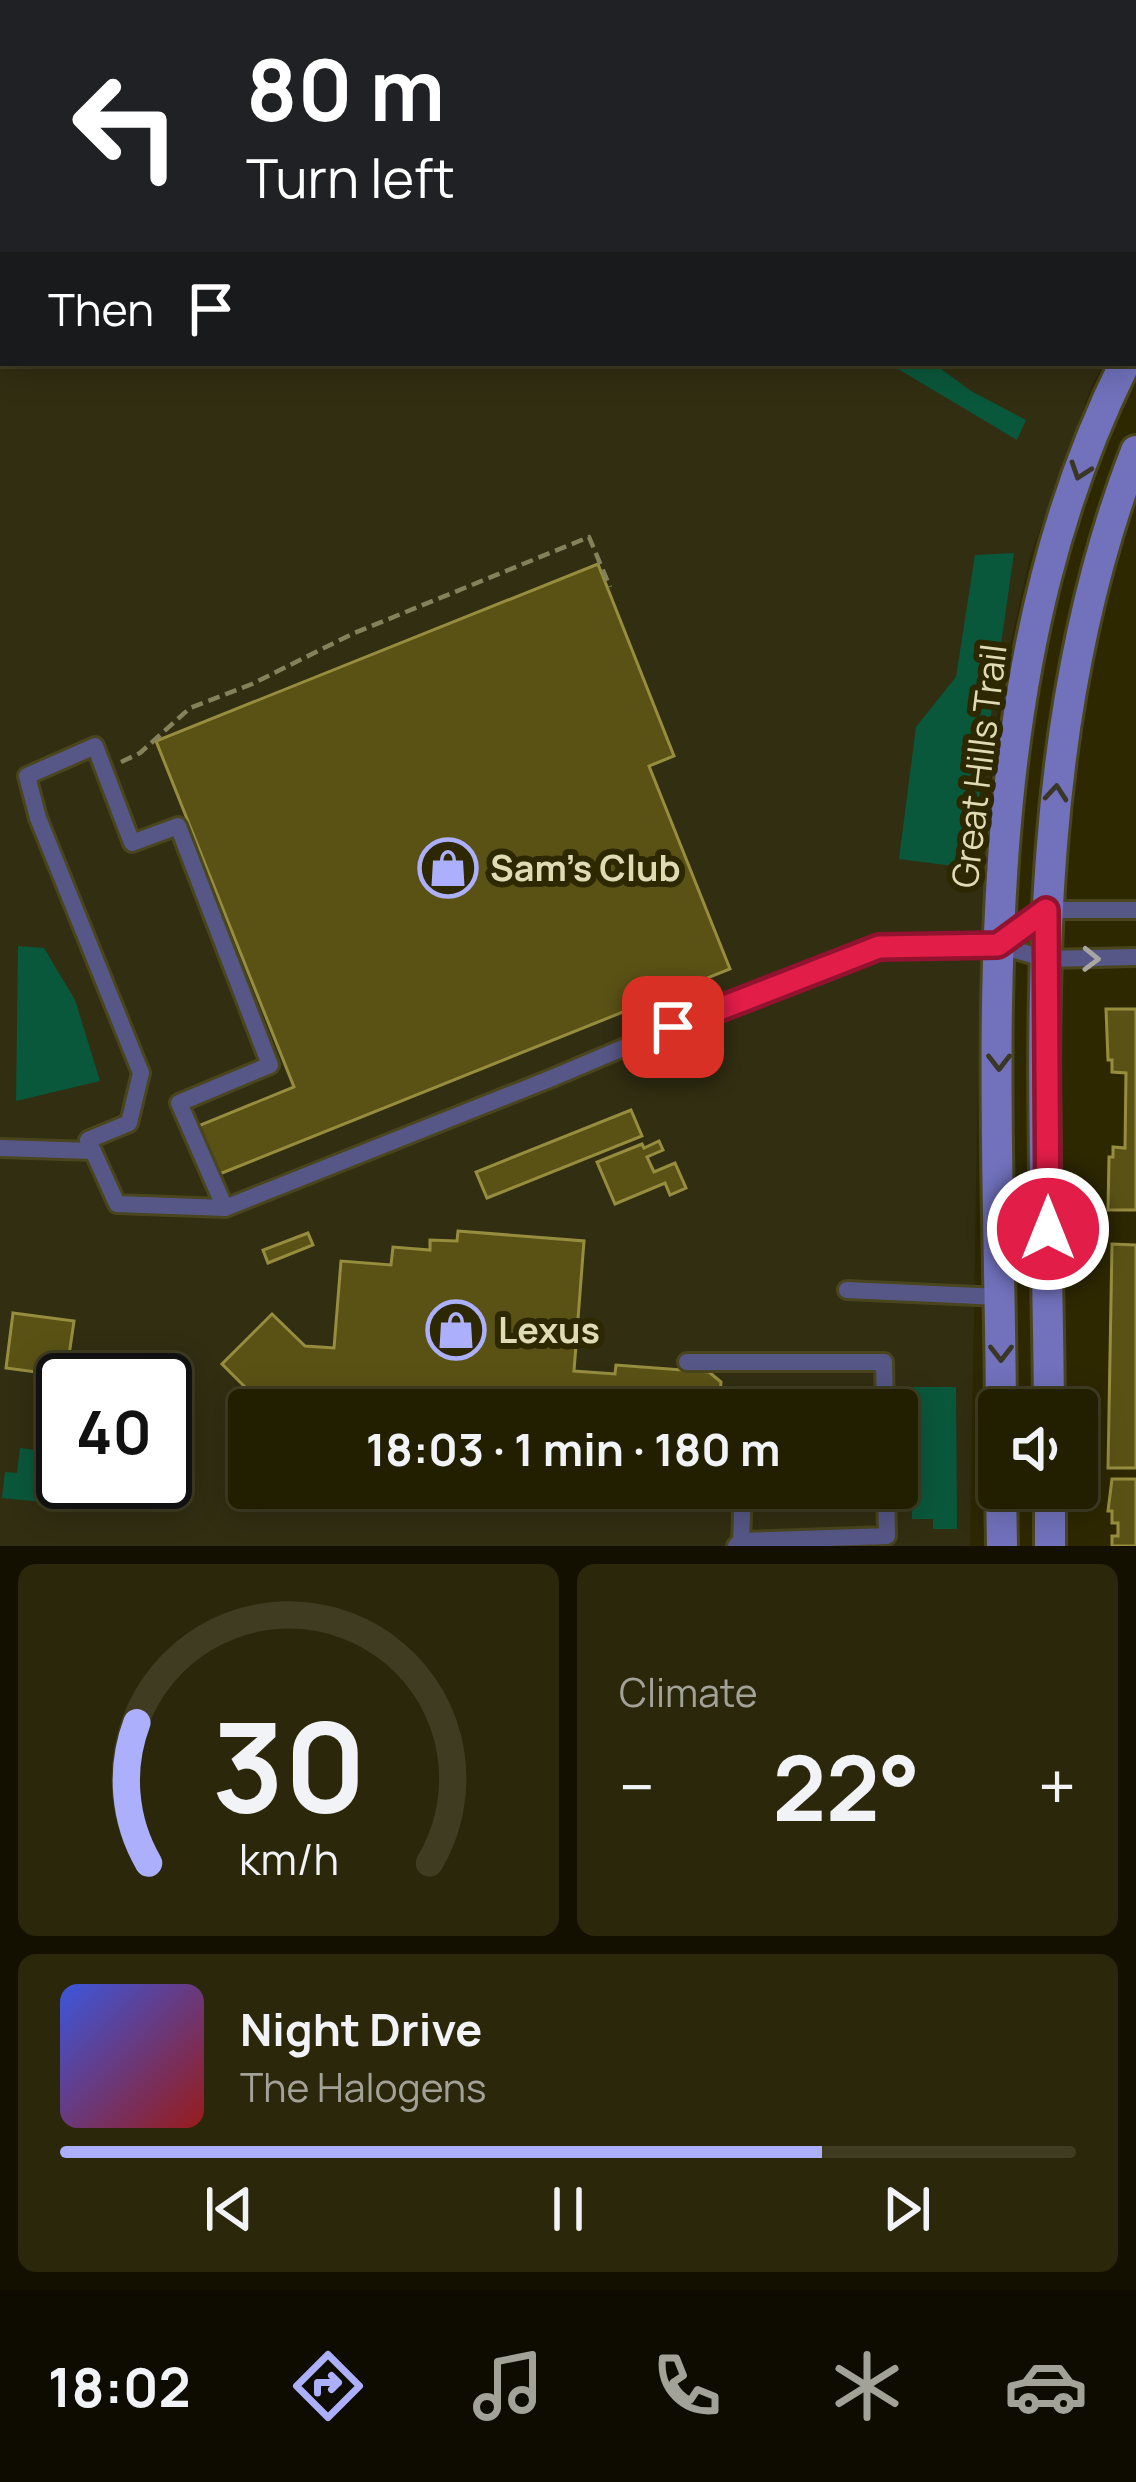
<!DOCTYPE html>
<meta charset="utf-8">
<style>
body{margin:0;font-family:Manrope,sans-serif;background:#2a270a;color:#f1f3f6;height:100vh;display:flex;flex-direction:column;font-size:45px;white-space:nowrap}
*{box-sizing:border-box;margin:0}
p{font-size:39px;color:#a2a299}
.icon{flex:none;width:66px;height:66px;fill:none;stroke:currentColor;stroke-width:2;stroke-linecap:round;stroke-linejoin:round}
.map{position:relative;height:1546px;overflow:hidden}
.side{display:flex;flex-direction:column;gap:18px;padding:18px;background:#131000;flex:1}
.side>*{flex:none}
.banner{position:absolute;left:0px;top:0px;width:1137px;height:366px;box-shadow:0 6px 30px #0003,0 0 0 3px #3f3c22;background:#202124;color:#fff;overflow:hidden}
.buttons{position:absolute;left:978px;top:1389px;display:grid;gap:24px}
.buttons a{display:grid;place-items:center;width:120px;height:120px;border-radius:12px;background:#221e00;box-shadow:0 6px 30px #0003,0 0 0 3px #3f3c22;font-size:60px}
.speed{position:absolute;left:36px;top:1353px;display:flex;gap:24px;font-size:60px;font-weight:700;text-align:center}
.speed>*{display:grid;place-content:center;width:156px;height:156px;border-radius:50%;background:#221e00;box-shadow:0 6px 30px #0003,0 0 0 3px #3f3c22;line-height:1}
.speed .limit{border:6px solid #111;border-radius:18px;background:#fff;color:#111}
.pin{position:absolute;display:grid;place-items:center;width:102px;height:102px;color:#fff;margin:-51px;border-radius:24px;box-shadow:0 6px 18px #0006}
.me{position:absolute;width:132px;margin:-66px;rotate:0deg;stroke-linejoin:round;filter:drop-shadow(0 0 9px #0008)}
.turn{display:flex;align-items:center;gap:42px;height:252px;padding:0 48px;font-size:54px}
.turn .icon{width:156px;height:156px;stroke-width:2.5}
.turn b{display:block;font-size:84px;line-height:102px}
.then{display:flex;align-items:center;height:114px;padding:0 48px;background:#0003;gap:24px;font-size:45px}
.big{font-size:90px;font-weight:700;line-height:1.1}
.side .tile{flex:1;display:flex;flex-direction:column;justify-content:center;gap:18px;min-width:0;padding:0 42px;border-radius:18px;background:#2a270a}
.side .dial{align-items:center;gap:0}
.dial svg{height:312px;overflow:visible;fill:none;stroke:#3f3c22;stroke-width:7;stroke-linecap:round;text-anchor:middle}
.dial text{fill:#f1f3f6;stroke:none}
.song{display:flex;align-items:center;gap:36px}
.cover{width:144px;height:144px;border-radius:18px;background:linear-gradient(135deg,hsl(230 70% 55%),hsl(0 70% 35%))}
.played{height:12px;border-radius:6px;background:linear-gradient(90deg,#acaffb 75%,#3f3c22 75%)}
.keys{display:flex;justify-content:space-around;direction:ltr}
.heat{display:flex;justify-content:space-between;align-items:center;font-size:66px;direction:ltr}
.side .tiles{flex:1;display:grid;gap:18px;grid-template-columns:1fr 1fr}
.tile:last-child{grid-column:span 2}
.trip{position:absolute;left:228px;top:1389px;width:690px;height:120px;border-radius:12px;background:#221e00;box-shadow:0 6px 30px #0003,0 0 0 3px #3f3c22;font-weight:700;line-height:120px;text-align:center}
.tabs{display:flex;height:192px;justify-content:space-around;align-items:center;background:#0e0c00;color:#a2a299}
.tabs .icon{width:84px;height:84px}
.tabs .current{color:#acaffb}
.tabs b{font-size:54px;color:#f1f3f6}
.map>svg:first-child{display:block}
.built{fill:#322e12;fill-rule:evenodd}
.water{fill:#0a583b}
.building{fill:#5a5215;stroke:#978d3f;stroke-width:3}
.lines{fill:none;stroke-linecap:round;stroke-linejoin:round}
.lane-casing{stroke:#49451d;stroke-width:22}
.secondary-casing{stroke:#49451d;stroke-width:36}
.path{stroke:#85815a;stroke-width:4.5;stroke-dasharray:12 6;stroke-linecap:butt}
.lane{stroke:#565786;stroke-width:16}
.secondary{stroke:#7171bc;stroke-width:30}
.oneway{stroke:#3b3726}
.oneway2{stroke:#a8a6a2}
.route-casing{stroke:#92132f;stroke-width:30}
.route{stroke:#e11d48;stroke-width:21}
.labels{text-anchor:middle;stroke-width:12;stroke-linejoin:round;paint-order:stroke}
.street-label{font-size:36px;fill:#dfdbb5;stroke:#2d2800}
.poi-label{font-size:36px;font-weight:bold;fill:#dfdbb5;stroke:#2d2800;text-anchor:start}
</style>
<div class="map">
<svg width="1136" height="1546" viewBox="0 0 1136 1546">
<rect width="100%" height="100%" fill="#2d2800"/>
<path class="built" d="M0,0h1136l-2,311v-308h-1131v360h1101l-12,22 -62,172 -30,133 -12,108 -8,153 -10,595h-970zM63,1380h102v102h-102zM249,1410h648v78h-648z"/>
<g class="water">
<path d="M888,363h45l38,28 55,29 -9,20z"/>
<path d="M1014,553l-45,315 -70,-9 17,-132 40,-50 19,-122z"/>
<path d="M18,946l26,2 31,52 25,81 -84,20z"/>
<path d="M911,1387h45l1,142h-24v-10h-21z"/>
<path d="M20,1448l38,5 -6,50 -50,-5 3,-26 12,1z"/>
</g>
<g class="building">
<path d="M706,0h430v240l-2,3v-240h-430z"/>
<path d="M598,564l76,192 -25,10 81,203 -513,206 -19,-49 96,-39 -138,-346z"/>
<path d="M1106,1009h30v201h-28l1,-53h4v-10l12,1 1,-75 -14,-1v-12h-4z"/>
<path d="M631,1110l11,26 -155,62 -11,-26z"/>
<path d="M659,1141l4,9 -16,7 7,15 21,-9 11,25 -16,7 -5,-12 -50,21 -18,-42 45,-18 2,4z"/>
<path d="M458,1231l126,10 -10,130 41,3 1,-9 93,7 12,10 -2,28h-469l1,-17 -29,-29 50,-50 33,32 29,2 7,-87 50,4 2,-18 37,3v-10l27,1z"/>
<path d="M308,1233l5,12 -45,18 -5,-13z"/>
<path d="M1112,1244l24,1v223h-28z"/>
<path d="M13,1313l61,8 -8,55 -60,-8z"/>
<path d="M1112,1479h24v67h-24v-10h6v-13h-6v-12h-4z"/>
<path d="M505,1488h106l-1,9z"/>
</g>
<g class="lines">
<defs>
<g id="lane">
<path d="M0,167l3,8"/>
<path d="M95,746l37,97 46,-17 92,239 -91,38 46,105 -108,-4 -29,-64 41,-17 12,-50 -103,-255 -11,-42z"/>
<path d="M998,944l48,-34h90"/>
<path d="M0,1148l93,3"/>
<path d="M225,1208l327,-130 201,-85 126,-46 119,-2 48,14 90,-2"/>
<path d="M847,1290l153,7"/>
<path d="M687,1362h197l1,48"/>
<path d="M741,1541l2,-53"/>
<path d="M736,1546l5,-5 146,-5 -1,-48"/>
</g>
<g id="secondary">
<path d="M1001,1410c-2,-349 -37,-725 124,-1047"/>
<path d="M1049,1410c-2,-321 -32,-654 87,-959"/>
<path d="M1001,1488l1,58"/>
<path d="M1050,1488v58"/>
</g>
</defs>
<use href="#lane" class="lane-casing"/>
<use href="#secondary" class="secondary-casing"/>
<path class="path" d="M121,762l19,-9 50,-45 62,-24 100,-50 237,-97 21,50"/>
<use href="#lane" class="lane"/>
<use href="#secondary" class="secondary"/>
</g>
<defs><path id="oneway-chevron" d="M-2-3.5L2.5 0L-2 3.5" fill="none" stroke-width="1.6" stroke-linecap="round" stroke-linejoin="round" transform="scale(3)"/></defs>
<g class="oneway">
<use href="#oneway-chevron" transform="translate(1080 471) rotate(109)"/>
<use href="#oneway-chevron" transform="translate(1056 793) rotate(-85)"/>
<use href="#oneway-chevron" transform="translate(999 1062) rotate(90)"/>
<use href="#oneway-chevron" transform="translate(1001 1353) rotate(90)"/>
</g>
<use class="oneway2" href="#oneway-chevron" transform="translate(1091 959) rotate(1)"/>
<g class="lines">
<defs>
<path id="route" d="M673,1027l206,-80 119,-2 48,-35 2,319"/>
</defs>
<use href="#route" class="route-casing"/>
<use href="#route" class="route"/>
</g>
<defs>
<symbol id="shop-ring" viewBox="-11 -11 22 22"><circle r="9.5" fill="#2d2800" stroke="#acaffb" stroke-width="1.5"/><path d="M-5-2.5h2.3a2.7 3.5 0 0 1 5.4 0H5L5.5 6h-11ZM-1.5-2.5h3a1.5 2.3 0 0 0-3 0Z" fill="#acaffb"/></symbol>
</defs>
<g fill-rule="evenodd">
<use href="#shop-ring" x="415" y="835" width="66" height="66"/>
<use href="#shop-ring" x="423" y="1297" width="66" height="66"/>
</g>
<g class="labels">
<g class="street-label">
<text transform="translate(979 766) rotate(-83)" y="13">Great Hills Trail</text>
</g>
<g class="poi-label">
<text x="490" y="881">Sam's Club</text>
<text x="498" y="1343">Lexus</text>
</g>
</g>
</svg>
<div class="buttons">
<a><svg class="icon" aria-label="sound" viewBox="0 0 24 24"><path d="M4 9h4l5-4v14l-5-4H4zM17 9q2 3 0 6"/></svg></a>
</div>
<div class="speed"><div class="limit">40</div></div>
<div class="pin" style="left:673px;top:1027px;background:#d93025"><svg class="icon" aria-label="arrive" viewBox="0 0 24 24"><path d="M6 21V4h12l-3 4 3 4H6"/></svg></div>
<svg class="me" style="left:1048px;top:1229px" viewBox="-20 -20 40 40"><circle r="17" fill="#e11d48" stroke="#fff" stroke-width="3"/><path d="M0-11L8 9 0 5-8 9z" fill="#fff"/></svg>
<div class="trip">18:03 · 1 min · 180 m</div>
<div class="banner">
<div class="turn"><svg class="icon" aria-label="left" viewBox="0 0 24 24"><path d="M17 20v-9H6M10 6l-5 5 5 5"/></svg><div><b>80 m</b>Turn left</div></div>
<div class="then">Then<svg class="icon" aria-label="arrive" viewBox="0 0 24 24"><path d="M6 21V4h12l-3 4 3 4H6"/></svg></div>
</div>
</div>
<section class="side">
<div class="tiles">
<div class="tile dial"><svg viewBox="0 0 100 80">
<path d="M14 69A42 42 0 1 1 86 69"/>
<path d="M14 69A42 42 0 0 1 11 33" stroke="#acaffb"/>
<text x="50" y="56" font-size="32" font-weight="700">30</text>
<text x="50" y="72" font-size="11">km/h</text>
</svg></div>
<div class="tile"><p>Climate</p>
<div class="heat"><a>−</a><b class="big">22°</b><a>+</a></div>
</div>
<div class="tile">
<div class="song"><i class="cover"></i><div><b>Night Drive</b><p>The Halogens</p></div></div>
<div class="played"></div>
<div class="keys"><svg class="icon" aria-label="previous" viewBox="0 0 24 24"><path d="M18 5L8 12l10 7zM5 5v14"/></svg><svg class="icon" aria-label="pause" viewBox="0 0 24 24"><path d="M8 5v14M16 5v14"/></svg><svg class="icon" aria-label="next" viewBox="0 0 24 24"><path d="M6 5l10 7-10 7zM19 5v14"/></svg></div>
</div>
</div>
</section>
<nav class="tabs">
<b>18:02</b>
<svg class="icon current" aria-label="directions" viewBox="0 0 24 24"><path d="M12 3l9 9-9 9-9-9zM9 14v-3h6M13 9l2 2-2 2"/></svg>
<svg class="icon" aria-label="music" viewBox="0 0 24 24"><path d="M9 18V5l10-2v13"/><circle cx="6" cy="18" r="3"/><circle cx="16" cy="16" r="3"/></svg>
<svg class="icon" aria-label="phone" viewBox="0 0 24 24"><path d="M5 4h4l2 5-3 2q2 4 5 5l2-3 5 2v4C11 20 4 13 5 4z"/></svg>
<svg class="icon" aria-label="climate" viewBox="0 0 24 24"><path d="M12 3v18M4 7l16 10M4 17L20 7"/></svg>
<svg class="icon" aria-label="car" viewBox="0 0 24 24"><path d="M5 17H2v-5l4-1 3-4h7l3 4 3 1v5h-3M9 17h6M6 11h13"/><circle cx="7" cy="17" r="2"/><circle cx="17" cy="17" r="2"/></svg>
</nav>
